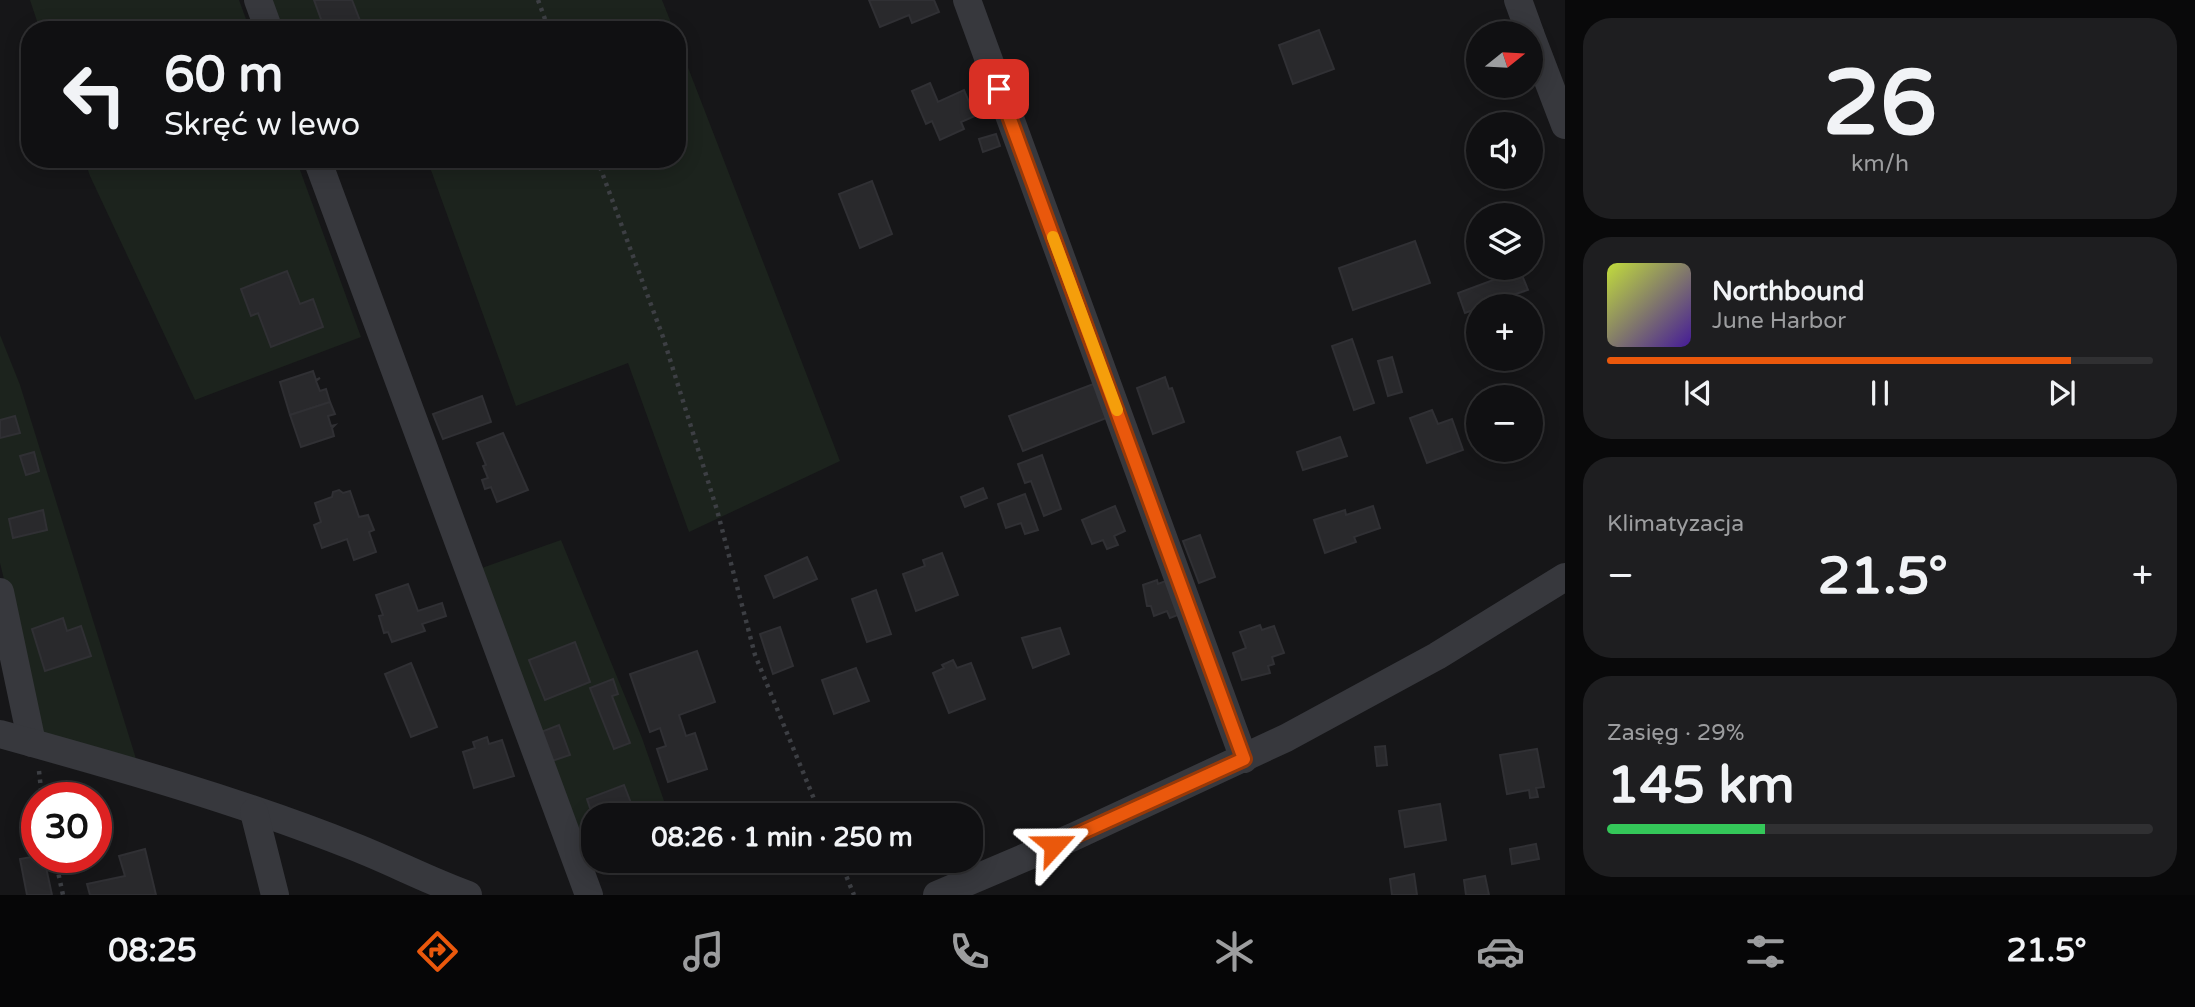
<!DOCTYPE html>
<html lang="pl">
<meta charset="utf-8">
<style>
body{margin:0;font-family:"Varela Round",sans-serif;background:#1e1e20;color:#f1f3f6;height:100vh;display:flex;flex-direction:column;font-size:26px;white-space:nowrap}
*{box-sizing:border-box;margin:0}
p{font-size:23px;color:#9c9d9f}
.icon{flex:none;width:38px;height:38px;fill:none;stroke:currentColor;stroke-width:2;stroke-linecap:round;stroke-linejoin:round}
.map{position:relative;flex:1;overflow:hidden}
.drawer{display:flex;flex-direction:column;gap:18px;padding:18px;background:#09090a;width:630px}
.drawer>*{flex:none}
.hud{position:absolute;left:21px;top:21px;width:665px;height:147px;border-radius:28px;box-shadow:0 4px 18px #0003,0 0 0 2px #303032;background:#101012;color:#f1f3f6;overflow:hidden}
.needle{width:46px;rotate:72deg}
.tools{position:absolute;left:1466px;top:21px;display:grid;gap:14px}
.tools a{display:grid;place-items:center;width:77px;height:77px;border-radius:50%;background:#101012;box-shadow:0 4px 18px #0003,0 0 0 2px #303032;font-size:35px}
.speed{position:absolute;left:21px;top:782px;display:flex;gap:14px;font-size:35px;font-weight:700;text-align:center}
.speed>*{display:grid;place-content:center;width:91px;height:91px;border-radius:50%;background:#101012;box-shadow:0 4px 18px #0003,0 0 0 2px #303032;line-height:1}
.speed .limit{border:10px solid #d22;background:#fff;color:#111}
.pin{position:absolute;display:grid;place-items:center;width:60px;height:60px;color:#fff;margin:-30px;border-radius:14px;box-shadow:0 4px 10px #0006}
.me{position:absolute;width:77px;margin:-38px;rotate:66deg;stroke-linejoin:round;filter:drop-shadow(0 0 5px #0008)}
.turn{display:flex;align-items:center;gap:24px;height:147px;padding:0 28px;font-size:32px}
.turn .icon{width:91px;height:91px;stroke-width:2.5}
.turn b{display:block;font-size:49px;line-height:60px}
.big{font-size:52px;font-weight:800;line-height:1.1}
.drawer .card{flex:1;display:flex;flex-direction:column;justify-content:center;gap:10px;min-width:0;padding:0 24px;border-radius:28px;background:#1e1e20}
.drawer .dial{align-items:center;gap:0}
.dial b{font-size:91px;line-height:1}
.song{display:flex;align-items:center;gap:21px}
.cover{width:84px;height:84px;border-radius:10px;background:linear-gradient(135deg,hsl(70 70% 55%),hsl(260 70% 35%))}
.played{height:7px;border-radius:4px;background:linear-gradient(90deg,#ea580c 85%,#303032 85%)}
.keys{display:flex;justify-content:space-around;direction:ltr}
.heat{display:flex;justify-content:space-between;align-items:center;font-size:38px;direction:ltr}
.charge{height:10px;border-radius:5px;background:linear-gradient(90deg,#34c759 29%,#303032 0)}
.trip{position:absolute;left:581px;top:803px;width:402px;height:70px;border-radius:28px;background:#101012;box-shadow:0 4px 18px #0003,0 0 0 2px #303032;font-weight:800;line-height:70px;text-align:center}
.tab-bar{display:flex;height:112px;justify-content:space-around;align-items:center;background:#060607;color:#9c9d9f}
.tab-bar .icon{width:49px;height:49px}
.tab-bar .active{color:#ea580c}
.tab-bar b{font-size:32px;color:#f1f3f6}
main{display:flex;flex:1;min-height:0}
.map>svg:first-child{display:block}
.green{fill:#1c231d}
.building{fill:#29292c;stroke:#303034;stroke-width:2}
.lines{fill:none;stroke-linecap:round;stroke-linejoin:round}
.path{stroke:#3d3f44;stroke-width:4.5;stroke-dasharray:3.5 5;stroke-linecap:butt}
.minor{stroke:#37383d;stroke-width:28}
.route-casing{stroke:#983908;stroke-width:18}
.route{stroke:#ea580c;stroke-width:12}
.slow{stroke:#f59e0b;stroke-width:12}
</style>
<main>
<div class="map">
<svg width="1565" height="895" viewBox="0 0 1565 895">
<rect width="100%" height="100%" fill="#161618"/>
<g class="green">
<path d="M30,0h209l11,30h-210z"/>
<path d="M268,0h394l12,30h-395z"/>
<path d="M677,39l163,422 -151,71 -61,-169 -112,43 -89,-247h250z"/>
<path d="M84,159h212l65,178 -166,63 -105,-224z"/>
<path d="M0,335l20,50 117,377 -99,-29 -3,-27 -35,-143z"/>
<path d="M561,540l81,198 27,77 -76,1v45h14l-14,4 -114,-296z"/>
</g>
<g class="building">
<path d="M314,0h38l10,26 -10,4h-27z"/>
<path d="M869,0h65l5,12 -27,11 -3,-8 -29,12z"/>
<path d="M1319,30l15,39 -41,15 -14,-39z"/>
<path d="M930,83l8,19 26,-12 11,26 -14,6 3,7 -24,11 -8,-19 -6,3 -14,-33z"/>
<path d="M996,134l4,12 -17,6 -4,-13z"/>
<path d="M872,181l20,53 -32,14 -21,-54z"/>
<path d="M1415,241l15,42 -77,27 -14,-42z"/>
<path d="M1520,270l8,20 -49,16v2l-14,5 -7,-20z"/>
<path d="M287,271l13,33 13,-5 10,28 -52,20 -13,-34 -7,3 -10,-27z"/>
<path d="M1352,339l22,64 -20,7 -22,-64z"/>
<path d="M1392,357l10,35 -14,4 -10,-35z"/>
<path d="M313,371l3,9 4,-2 -4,3 4,10 6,-2 4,13 -40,13 -10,-33z"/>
<path d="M1165,377l4,12 3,-1 12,34 -31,12 -16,-46z"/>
<path d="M1096,383l13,34 -86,34 -14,-35z"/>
<path d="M482,396l9,26 -48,17 -10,-25z"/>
<path d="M330,402l5,12 -7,2 3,10 4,-1 -3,3 2,8 -33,11 -11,-32z"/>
<path d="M1432,410l6,14 14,-5 11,31 -36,13 -17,-45z"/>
<path d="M15,416l5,17 -20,5v-18z"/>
<path d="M503,433l25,57 -31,12 -6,-15 -6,2 -3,-9 6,-2 -5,-12 3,-1 -9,-22z"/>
<path d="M1340,437l7,19 -44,14 -6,-18z"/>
<path d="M34,452l5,19 -13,4 -6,-19z"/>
<path d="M1042,455l19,54 -17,7 -13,-35 -6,2 -7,-19z"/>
<path d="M983,488l4,10 -22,9 -4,-10z"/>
<path d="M339,490l4,3 7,-2 9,26 9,-2 6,15 -5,2 7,20 -22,8 -7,-21 -25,9 -8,-23 7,-3 -6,-19 17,-6 1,-5z"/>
<path d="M1025,494l13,36 -13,4 -4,-11 -15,5 -8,-24z"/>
<path d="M1115,506l10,25 -11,5 4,9 -11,4 -4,-9 -11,4 -10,-24z"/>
<path d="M1373,506l7,22 -26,9 2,5 -31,11 -11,-33 31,-10 1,5z"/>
<path d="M43,510l4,20 -34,8 -4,-19z"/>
<path d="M1200,535l15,42 -16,6 -16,-42z"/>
<path d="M942,553l16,42 -42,16 -13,-37 22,-8 -2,-6z"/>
<path d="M807,557l10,22 -43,19 -9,-22z"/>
<path d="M1171,579l12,34 -13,5 -3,-7 -13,5 -3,-10h-4l-4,-21 14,-5 1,4z"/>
<path d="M408,584l10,27 24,-8 4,13 -24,8 3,7 -33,11 -4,-10 -4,1 -5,-17 4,-1 -7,-20z"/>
<path d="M876,590l15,44 -24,8 -15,-43z"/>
<path d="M63,618l4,13 14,-5 10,30 -46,15 -13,-42z"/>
<path d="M1260,625l2,5 12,-4 10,27 -12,4 2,7 -6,2 2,7 -28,7 -9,-27 13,-5 -6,-16z"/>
<path d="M780,627l13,39 -20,8 -13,-40z"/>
<path d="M1060,628l9,26 -36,14 -11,-30z"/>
<path d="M575,642l15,40 -45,18 -16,-40z"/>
<path d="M697,651l18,51 -36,13 7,21 9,-3 12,36 -39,13 -11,-33 9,-3 -6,-18 -10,4 -20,-58z"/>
<path d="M953,660l4,8 14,-5 14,36 -36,14 -16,-40 11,-5 -2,-3z"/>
<path d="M411,663l26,64 -26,10 -26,-63z"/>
<path d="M856,668l13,33 -35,13 -12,-34z"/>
<path d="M613,679l5,15 -6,2 18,47 -16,6 -24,-61z"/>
<path d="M559,725l11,30 -18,6 -11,-29z"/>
<path d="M487,737l2,7 13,-4 12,36 -40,12 -11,-36 12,-4 -2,-6z"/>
<path d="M1385,746l2,19 -10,1 -2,-19z"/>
<path d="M1537,749l7,38 -8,1 2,9 -8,1 -1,-8 -22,4 -7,-39z"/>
<path d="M624,785l12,31 -43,1 -6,-18z"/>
<path d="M1440,804l6,36 -41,7 -6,-36z"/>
<path d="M1536,844l3,15 -27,5 -2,-15z"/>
<path d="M145,849l11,46h-66l-3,-11 38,-8 -6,-20z"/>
<path d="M37,856l7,2 8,37h-25l-7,-36z"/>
<path d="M1414,874l3,21h-25l-2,-16z"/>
<path d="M1485,876l4,19h-23l-2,-15z"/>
</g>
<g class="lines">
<g class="path">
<path d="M538,0l11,30"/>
<path d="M597,159l66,178 54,173 38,145 66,161"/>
<path d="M39,771l3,27"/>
<path d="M55,858l8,37"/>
<path d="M840,861l14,34"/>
</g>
<g class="minor">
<path d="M258,0l11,30"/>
<path d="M967,0l277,759"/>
<path d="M1518,0l12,33"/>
<path d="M1531,36l34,89"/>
<path d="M317,159l272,736"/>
<path d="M0,592l32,151"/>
<path d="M0,734c119,33 240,67 355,113 38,15 74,34 113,48"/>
<path d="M254,812l21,83"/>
<path d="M937,895l136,-58 213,-99 151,-82 128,-79"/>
</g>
</g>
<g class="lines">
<defs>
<path id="route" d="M999,89l245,670 -190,86"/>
</defs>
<use href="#route" class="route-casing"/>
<use href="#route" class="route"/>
<path class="slow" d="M1053,237l64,173"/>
</g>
</svg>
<div class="tools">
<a><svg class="needle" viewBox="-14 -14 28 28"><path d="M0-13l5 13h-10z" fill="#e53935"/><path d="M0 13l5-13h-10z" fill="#9c9d9f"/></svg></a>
<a><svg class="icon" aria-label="sound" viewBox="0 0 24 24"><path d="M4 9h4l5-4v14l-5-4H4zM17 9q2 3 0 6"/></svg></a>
<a><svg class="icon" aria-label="layers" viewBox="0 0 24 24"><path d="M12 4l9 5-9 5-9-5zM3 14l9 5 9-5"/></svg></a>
<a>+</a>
<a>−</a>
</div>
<div class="speed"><div class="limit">30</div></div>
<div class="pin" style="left:999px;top:89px;background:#d93025"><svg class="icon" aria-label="arrive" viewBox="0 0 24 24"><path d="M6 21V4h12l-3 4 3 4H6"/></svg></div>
<svg class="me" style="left:1054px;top:845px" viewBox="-20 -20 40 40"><path d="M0-17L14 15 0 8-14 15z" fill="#ea580c" stroke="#fff" stroke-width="4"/></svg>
<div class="trip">08:26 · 1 min · 250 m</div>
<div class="hud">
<div class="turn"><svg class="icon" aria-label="left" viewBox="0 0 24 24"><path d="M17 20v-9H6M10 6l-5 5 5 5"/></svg><div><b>60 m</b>Skręć w lewo</div></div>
</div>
</div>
<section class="drawer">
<div class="card dial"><b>26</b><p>km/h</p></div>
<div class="card">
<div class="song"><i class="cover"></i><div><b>Northbound</b><p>June Harbor</p></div></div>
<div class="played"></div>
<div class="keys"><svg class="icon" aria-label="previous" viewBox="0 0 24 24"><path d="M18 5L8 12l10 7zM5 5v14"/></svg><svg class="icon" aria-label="pause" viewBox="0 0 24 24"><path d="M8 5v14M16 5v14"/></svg><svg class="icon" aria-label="next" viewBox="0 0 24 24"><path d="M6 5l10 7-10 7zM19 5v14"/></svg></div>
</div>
<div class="card"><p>Klimatyzacja</p>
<div class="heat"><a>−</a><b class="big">21.5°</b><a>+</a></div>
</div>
<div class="card"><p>Zasięg · 29%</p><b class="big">145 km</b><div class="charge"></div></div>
</section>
</main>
<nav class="tab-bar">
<b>08:25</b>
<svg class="icon active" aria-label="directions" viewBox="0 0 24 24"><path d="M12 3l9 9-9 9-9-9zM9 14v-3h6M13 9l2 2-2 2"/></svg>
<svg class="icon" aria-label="music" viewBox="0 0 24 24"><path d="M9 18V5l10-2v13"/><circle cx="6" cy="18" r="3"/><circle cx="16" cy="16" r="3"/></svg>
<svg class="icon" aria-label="phone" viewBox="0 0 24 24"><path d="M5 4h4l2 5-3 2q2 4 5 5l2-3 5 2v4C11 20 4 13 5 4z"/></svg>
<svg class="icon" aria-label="climate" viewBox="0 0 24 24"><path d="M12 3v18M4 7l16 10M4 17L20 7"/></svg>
<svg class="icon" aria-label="car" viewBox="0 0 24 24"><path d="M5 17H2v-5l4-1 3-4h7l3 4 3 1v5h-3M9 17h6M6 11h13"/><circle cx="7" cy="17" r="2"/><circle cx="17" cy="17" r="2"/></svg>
<svg class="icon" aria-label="filters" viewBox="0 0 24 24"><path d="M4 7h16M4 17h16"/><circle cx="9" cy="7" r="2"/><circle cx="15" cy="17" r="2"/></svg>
<b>21.5°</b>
</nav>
